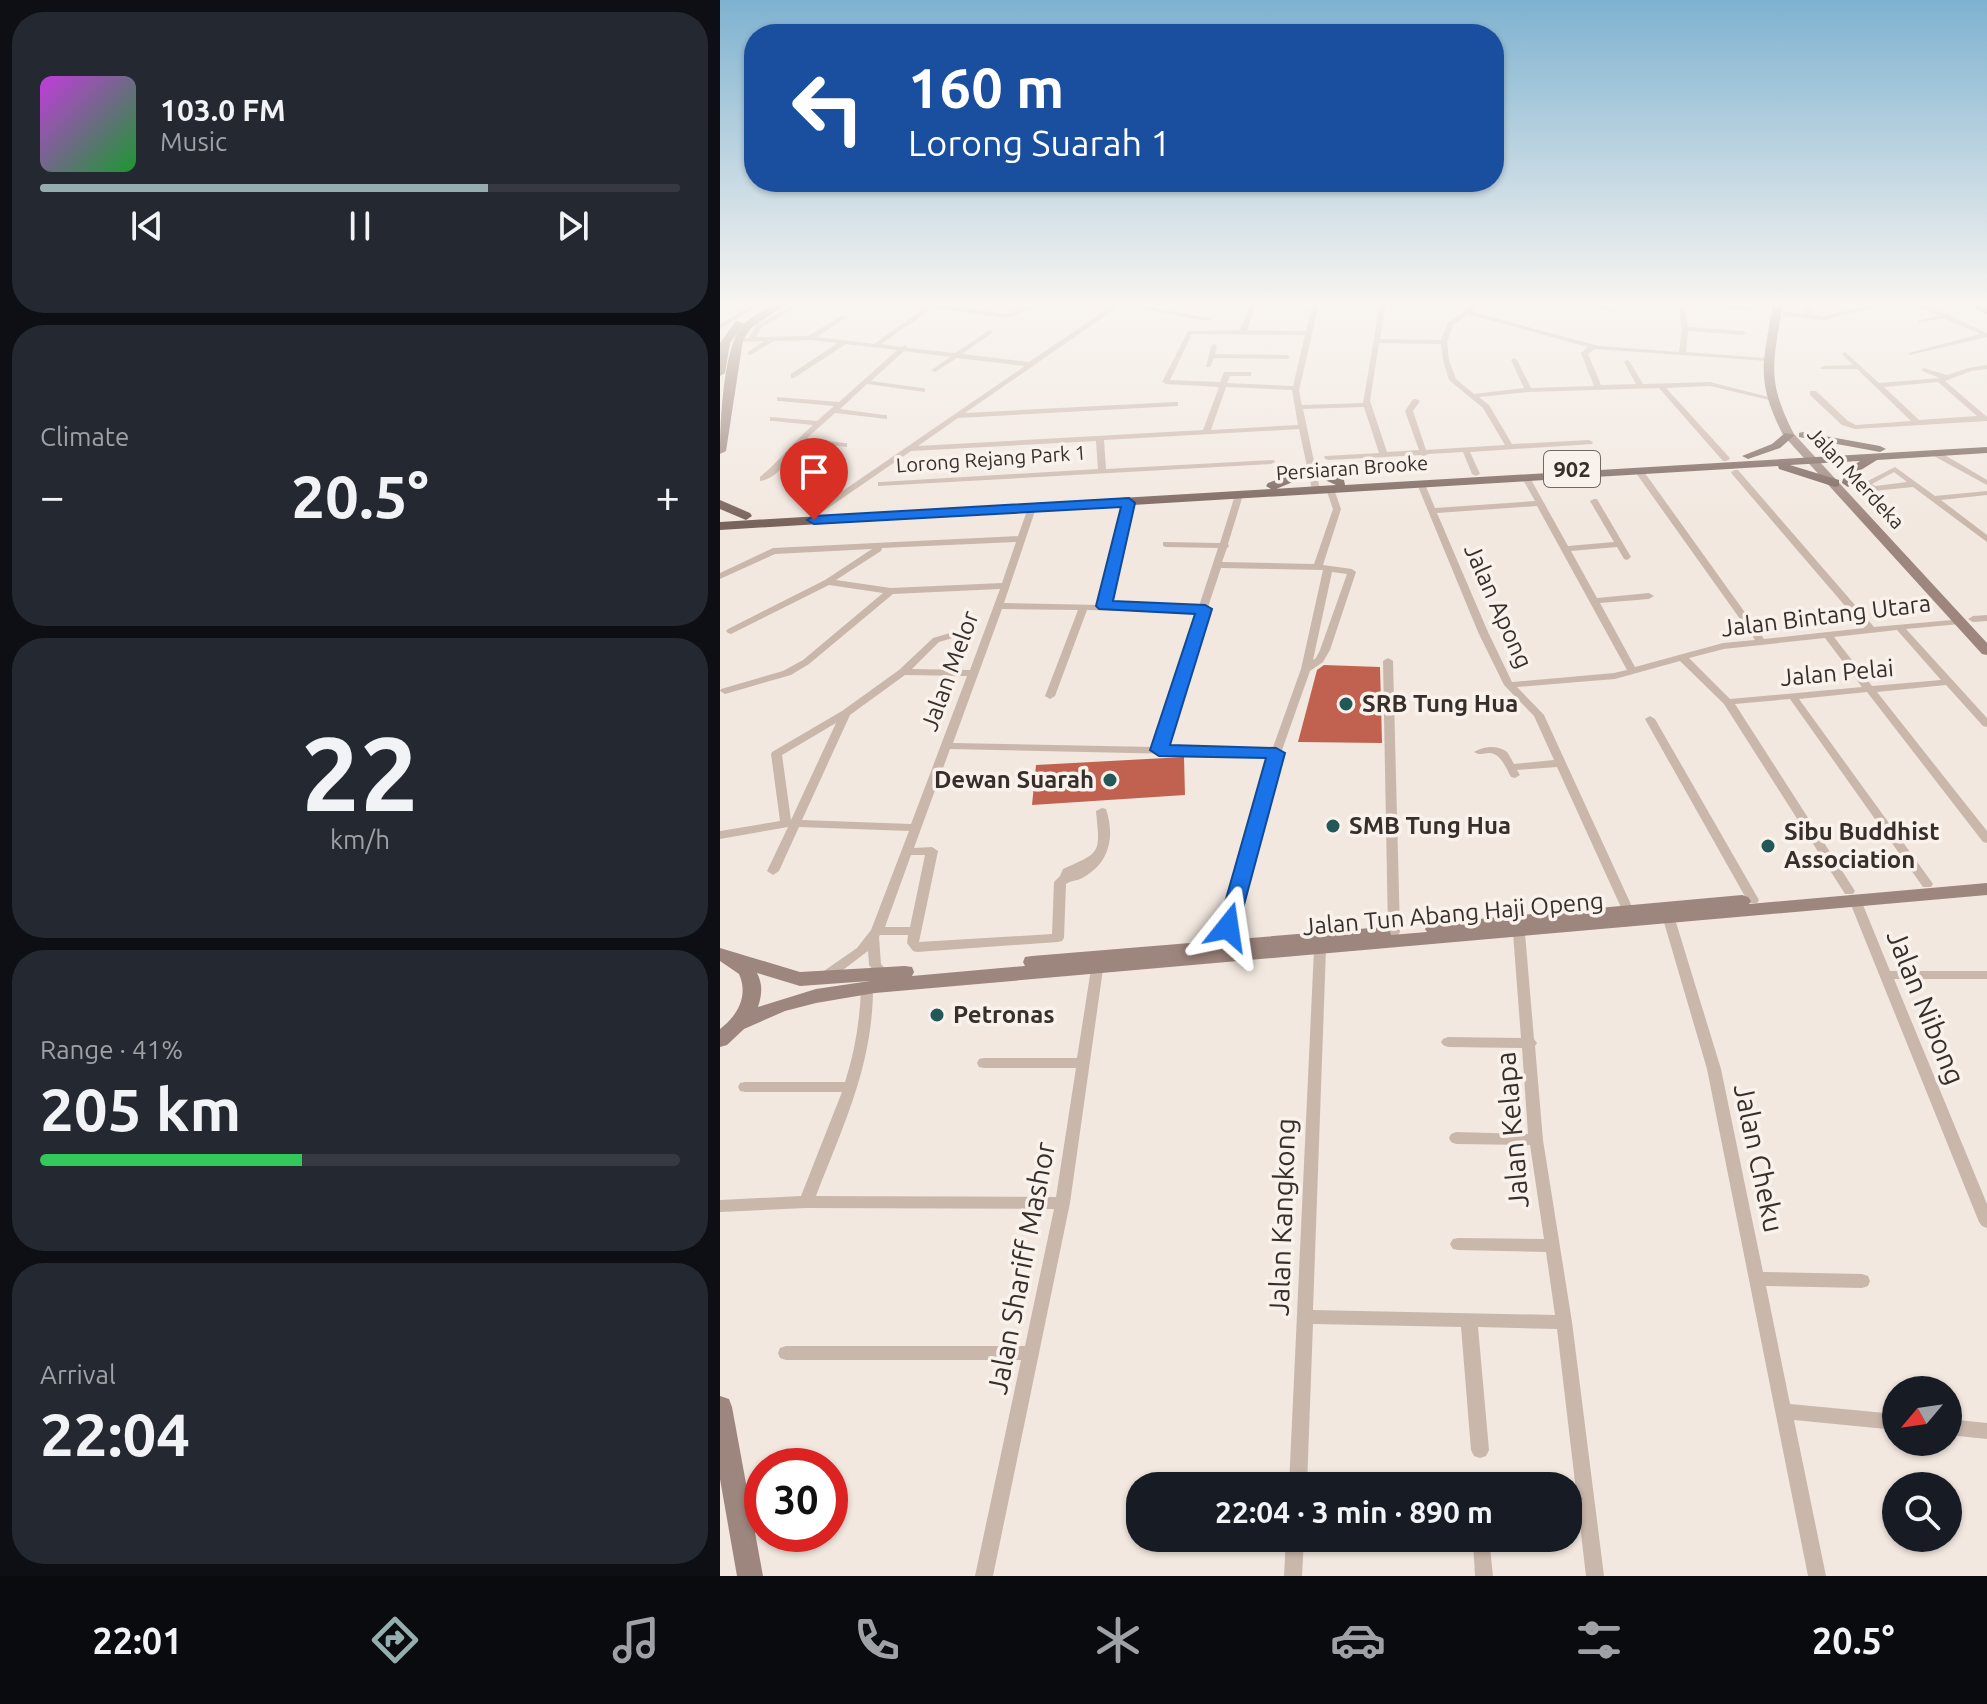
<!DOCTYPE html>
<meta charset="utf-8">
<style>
body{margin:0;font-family:Ubuntu,sans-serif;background:#242831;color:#f1f3f6;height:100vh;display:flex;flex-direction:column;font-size:30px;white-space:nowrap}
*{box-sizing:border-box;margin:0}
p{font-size:26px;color:#9ea1a6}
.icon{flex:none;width:44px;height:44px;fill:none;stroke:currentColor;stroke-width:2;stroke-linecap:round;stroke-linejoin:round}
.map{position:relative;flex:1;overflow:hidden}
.details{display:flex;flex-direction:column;gap:12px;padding:12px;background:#0d0f14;width:720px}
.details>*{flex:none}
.top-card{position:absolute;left:24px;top:24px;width:760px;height:168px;border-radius:32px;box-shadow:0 2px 6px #0004;background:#1a4fa0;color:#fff;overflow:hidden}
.needle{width:52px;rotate:241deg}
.controls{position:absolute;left:1162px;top:1376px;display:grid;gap:16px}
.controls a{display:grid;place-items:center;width:80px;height:80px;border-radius:50%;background:#171b24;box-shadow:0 2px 6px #0004;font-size:40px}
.speed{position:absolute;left:24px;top:1448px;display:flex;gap:16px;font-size:40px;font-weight:700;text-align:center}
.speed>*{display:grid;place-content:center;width:104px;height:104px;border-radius:50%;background:#171b24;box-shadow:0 2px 6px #0004;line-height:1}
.speed .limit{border:12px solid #d22;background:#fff;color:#111}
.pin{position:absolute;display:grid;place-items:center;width:68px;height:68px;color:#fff;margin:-82px -34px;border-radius:50% 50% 50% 0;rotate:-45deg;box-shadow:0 0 8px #0007}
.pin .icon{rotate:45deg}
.me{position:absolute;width:88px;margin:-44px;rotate:15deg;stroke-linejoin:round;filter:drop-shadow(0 0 6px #0008)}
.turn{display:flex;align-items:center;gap:28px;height:168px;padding:0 32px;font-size:36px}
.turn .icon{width:104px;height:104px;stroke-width:2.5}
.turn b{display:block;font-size:56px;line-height:68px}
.big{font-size:60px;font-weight:700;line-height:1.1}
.details .widget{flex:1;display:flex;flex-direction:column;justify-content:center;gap:12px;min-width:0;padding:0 28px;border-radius:32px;background:#242831}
.details .dial{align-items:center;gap:0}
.dial b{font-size:104px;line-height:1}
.song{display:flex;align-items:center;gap:24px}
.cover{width:96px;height:96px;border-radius:12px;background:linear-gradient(135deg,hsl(290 70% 55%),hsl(130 70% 35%))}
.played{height:8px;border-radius:4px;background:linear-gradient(90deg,#94adae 70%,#363941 70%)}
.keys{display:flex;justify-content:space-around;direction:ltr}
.heat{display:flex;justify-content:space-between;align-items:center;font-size:44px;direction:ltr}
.charge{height:12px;border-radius:6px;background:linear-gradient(90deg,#34c759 41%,#363941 0)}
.trip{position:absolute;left:406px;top:1472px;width:456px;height:80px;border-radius:32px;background:#171b24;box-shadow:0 2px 6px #0004;font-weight:700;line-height:80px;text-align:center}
.dock{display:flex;height:128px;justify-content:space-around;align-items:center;background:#090b0e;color:#9ea1a6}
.dock .icon{width:56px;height:56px}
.dock .current{color:#94adae}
.dock b{font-size:36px;color:#f1f3f6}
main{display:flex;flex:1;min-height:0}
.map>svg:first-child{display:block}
.building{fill:#c0624f}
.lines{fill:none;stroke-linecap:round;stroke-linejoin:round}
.minor{fill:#cab7ac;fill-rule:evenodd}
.secondary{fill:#9d867d;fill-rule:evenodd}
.primary{fill:#79645c;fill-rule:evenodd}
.route{fill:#1a73e8;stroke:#114b97;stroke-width:2}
.poi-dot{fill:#225857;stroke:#f9f2ec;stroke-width:3}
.labels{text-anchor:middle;stroke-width:7;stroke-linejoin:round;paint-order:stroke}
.far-street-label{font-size:20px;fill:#382e2a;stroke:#f9f2ec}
.shield{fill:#f9f2ec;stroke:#726964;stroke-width:2}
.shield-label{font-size:22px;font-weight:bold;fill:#382e2a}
.street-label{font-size:24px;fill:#382e2a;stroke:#f9f2ec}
.poi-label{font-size:24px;font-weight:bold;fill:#382e2a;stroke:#f9f2ec;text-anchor:start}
.near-street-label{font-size:28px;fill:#382e2a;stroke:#f9f2ec}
</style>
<main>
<section class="details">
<div class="widget">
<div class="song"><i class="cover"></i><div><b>103.0 FM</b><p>Music</p></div></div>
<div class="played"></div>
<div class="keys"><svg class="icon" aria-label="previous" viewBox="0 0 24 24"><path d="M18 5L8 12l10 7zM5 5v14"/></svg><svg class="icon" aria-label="pause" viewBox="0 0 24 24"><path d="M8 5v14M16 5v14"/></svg><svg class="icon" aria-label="next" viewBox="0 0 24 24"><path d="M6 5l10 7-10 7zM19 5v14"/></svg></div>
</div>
<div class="widget"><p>Climate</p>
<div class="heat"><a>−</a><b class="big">20.5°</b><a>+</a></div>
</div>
<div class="widget dial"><b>22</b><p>km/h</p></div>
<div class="widget"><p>Range · 41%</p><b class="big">205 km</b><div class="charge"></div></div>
<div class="widget"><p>Arrival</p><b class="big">22:04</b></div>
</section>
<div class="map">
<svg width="1267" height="1576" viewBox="0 0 1267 1576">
<rect width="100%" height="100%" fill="#f2e8e0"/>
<g class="building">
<path d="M604,665l56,2 2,76 -84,-1 19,-72z"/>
<path d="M464,757l1,38 -153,10 4,-40z"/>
</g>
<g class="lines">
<g class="minor">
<path d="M36,303l5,1 -41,25v-5z"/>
<path d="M75,303h7l-41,25 -5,9 52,-1 35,-21 2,1v2l-28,19 57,7 52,-37 -14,-3 -1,-1h25l1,1 70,10 29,-11h8l-36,15 -75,-10 -52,36 20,3 4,-2 3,3 47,5 35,-23 3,2 -1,1 -30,21 67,8 87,-59h13l82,16 -3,2 -87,-16 -156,108 210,-11h3v4l-220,12 -40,28 285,-16 16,-43 -53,-3 -4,-2 26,-51 52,-1 10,-27h6l-9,27 59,1 7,-28h6l-20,88 3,14 61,-2 17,-100h6l-6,36 61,1 7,-17 28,-20h7l-11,9 127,34 80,6 3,-23 -4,-24 -9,-1 -1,-1 81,4 3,2 -1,1 -67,-4 4,21 55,4 3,2 -3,2 -55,-4 -2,21 80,6 3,2 -1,1 -173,-12 -7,5 13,31 35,-1 -12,-22 3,-2 3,2 13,22 67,-2 63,16 -4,2 -59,-14 -44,2 63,69 1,2 -4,2h-3l-64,-73 -131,4 -49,5 10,8 23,39 77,-4 4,2 -1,2 -122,8 10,22 -4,2 -4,-2 -9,-22 -35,2 -4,2 -3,-1 -93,5 -4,-2 1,-2 54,-3 -15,-46 -61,2 17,81 -4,2 -4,-2 -13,-61 -195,11 2,29 168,-9 1,2 -4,2 -393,22v-4h3l217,-13 -2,-28 -185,10 -96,66 -3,-1v-4l213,-146 -68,-8 -22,14 -4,-2 2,-1 17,-12 -46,-6 -33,30 51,7h3v4l-58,-8 -27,25 44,6h3v4l-52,-6 -28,25 37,5h3v4l-44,-5c-11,13 -25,37 -43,39v-4c20,-16 34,-36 53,-52l-40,-4h-3v-4l47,4 17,-15 -54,-5h-3v-4l62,5 58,-52 -51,-6 -52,34h-3v-4l47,-31 -28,-3 -36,1 -24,14 -2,-1v-2l16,-11 -26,1 -3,-2 3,-2h11l7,-12zM748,314l120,33 -7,6 13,33 -63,2 -14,-28 -3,-2 -3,2 13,28 -50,6 -18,-15 -7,-19 -2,-18 6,-17zM472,334l113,1 -12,51 -66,-3 3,-7h21v-4h-27l-4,10 -50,-2zM659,343l62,1 2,16 6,20 34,28 22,37 -79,5 -13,-39 7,-10 -4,-2h-3l-8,12 14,39 -32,2 -17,-51zM506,387l66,3 6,35 -87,5z"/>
<path d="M802,303h11l1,1 -3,2z"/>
<path d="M873,303h7l13,7 -5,1z"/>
<path d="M1086,303h6l-2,12 14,1 57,-13h9l-66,17 -39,-4 -3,-2 3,-2 19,2z"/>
<path d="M1191,303c17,-1 58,22 76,30v4l-78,18v-2l71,-19 -37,-16 -25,5v-2l20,-5z"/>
<path d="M494,344l3,2 -2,8 72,1 3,2 -3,2 -73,-1 -4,9h-4l5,-21z"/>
<path d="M1125,352l34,31 61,-5 -18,-7v-2l2,-1 23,7 21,-7 19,-3v4l-16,2 -26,10 42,36v4l-132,8 -13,-4 -32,-30v-4h6l32,30 8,4 55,-4 -54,-52h-35l-2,-1 4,-2 29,-1 -11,-11zM1218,382l39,34 -58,4 -35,-33z"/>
<path d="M1212,451h6l49,29v5l-55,-30z"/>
<path d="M1175,467l40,29 52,-5v4l-46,5 46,35v7l-74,-55 -40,4 -11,-7zM1174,472l13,10 -32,4 -3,-2z"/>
<path d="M916,469h6l122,170 100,-11 -132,-154 -1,-2 4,-2h3l136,157 89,-8 2,2 -5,3 -54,5 81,89v9l-4,-1 -37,-41 -69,7 110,139v12l-4,-1 -116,-150 -68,7 132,182 2,3 -2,3h-8l-133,-188 -55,5 120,187 -2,3h-8l-121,-190 -44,-43 -65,18 -98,8 27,28 90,196 -2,3h-8l-67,-147 -40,3 3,5 -5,3 -4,-1c-4,-7 -9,-20 -17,-23 -8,-3 -11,3 -20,-2 8,-5 23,-8 33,0 1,1 6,10 7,12l40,-4 -20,-44 -30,-31 -26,-53 -61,-148 1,-2h6l11,26 100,-7 -13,-23 7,-2 39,70 46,-4 -24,-41 4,-2h3l34,58 -4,3 -3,-1 -7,-12 -46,4 26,47 52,-5 5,3 -5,3 -49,4 35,64 88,-24 32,-3 -119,-167zM817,506l90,164 -13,3 -102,9 -24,-50 -51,-119zM1177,630l44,50 -69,6 -38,-49zM1105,638l37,49 -132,12 -41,-41 35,-9z"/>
<path d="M607,487h6l1,2 7,20 -18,56 29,4 4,3 -26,78 -7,12 -13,9 -29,82 -54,196h-8l-2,-3 53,-190 -320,-7 -36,99 18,-1 6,4 -19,91 133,-8 2,-52 6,-6 3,-7c39,-17 37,-16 33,-58l6,-3 4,1c9,27 4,53 -22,68 -6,4 -12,3 -18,7l-2,54 -2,3 -4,1 -141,10 -4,-1 -6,-8 1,-8h-28l-1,2 2,27 9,10 -1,3h-10l-10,-12 -1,-14 -37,28h-10l-1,-3 1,-3 36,-25 14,-18 38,-99 -110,-4 -20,44 -6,4 -6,-4 21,-44 -68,12v-8l60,-10 -9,-67 1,-2 70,-41 57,-41 34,-32 34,-10 5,3 -2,2 -31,9 -27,27 58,1 30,-81 -107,5 -84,70 -18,11 -66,19 -5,-3 1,-2 62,-18 20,-11 80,-67 -54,-8 -98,49 -3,-1 -2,-2 2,-2 97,-49 47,-31 -97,5 -55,25v-6l53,-25 245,-12 10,-28 4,-3 4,3 -32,95 96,2 25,-102 4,-2 4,2 -24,102 90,1 19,-58 -52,-1 -3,-1v-4l57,1 15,-48 4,-2 4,2 -15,49 1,2 -2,2 -5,14 92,2 19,-55 -7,-20zM296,542l-14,41 -111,5 -55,-8 45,-29 1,-3zM501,568l102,2 -22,99 -29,81 -107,-3 42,-136 3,-2 -2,-2zM612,572l15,2 -27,76 -4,8 -3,2zM282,609l76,1 -33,86 5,3 5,-3 32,-86 111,2 -43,135 -202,-4zM185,675l62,1 -56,148 -109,-4 48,-105zM116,723l-45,97 -9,-65zM191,855h14l-15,72h-25z"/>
<path d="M1267,615v6l-14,1 -5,-3 5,-3z"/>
<path d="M668,658l5,3 7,271 -2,3h-8l-2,-3 -5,-271z"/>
<path d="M930,716l5,3 104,181 -2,3h-8l-2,-3 -102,-181z"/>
<path d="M1135,896l4,1 2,3 29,71h97v8h-93l93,225v24l-5,-2 -3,-4 -130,-322 2,-3z"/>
<path d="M949,915l4,1 2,3 46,150 42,203 99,2 6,2 2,5 -2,5 -6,2 -96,-2 24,118 106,10v16l-102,-10 32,156h-18l-101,-507 -44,-150 2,-3z"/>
<path d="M799,929l4,1 2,3 9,106 3,4 -2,3 8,94 29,182 32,254h-18l-29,-247 -79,-2 11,123 -3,6 -6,2 -6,-2 -3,-6 -10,-123 -148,-3 -6,162h-18l25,-537 2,-3h8l2,3 -13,361 242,5 -9,-63 -88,-2 -5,-1 -3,-5 3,-5 5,-1 86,1 -14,-94 -74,-1 -5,-2 -2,-4 2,-4 5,-2 72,2 -6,-86 -74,-1 -5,-2 -2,-3 2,-3 5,-2 73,1 -8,-105 2,-3z"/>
<path d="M377,965l4,1 2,3 -33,234 -77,373h-18l46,-216h-235l-6,-2 -2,-5 2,-5 6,-2h239l29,-137 -248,-1 -86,4v-12l81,-4 41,-104h-97l-5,-1 -2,-4 2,-4 5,-1h100c10,-31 15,-62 16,-94l1,-3h10l1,3c0,77 -30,138 -57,208l240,1 20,-129h-92l-5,-1 -2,-4 2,-4 5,-1h93l14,-89 2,-3z"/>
<path d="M1228,1419l39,4v16l-39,-4z"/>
<path d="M566,1538h18l-2,38h-18z"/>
<path d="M755,1538h14l4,38h-18l-2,-34z"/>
</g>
<g class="secondary">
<path d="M57,303h11l-37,25 -8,12 -17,111 -6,3c0,-31 3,-103 21,-127 9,-10 25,-17 36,-24z"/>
<path d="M1053,303h10c-9,57 -18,76 11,131l193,209v12l-5,-1 -199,-219c-29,-58 -19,-72 -10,-132z"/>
<path d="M1241,303h12l14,5v6z"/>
<path d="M16,321l8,2 -14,20 -5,30 -5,3v-33z"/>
<path d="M1267,883v12l-1112,98 -59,10 -31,8 -41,18 -17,16 -7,2v-18c17,-13 29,-33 19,-55l-19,-13v-13l80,24 105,-6 7,1 2,5 -2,4 113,-10 -2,-4 2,-5 7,-1 351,-29 6,2 2,6 36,-3 -2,-3 3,-4 6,-2 308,-28 6,2 3,4 -2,3zM37,973l43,13 70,-5 -54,8 -58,18c4,-13 5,-22 -1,-34z"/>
<path d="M0,1396l9,3 3,8 31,169h-26l-17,-97z"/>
</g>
<g class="primary">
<path d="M1083,432l77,14 6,3 -6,3 -81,-15v-4z"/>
<path d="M1065,433l10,2 -15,13 -32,11 -6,-3 30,-12z"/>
<path d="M1267,447v6l-110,7 -21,13 -2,10 -6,4 -6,-4 3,-12 15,-10 -70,4 49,15v6l-4,1 -56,-18 -1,-3 -1058,64v-8l551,-33 -5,-3 2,-3 44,-16 32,13 1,5zM592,474l24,11 -63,4h3z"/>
<path d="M0,500l30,13 2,3 -6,4 -26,-11z"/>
</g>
</g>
<linearGradient id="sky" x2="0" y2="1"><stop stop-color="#7eb2d0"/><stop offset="0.58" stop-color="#f9f5f1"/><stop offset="1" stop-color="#f9f5f1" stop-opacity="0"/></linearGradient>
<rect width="1267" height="523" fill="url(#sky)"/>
<path class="route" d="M409,498l6,5 -22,98 92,4 7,4 -42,136 106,3 9,5 -47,174 -10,7 -10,-7 48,-169 -107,-2 -9,-6 45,-136 -96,-5 -3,-3 25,-99 -307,17 -7,-4 7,-4z"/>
<g class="poi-dot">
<circle cx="626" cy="704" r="8"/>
<circle cx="390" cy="780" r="8"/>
<circle cx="613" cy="826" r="8"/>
<circle cx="1048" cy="846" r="8"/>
<circle cx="217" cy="1015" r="8"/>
</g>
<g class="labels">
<g class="far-street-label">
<text transform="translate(271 459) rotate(-4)" y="7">Lorong Rejang Park 1</text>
<text transform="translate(632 468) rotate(-4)" y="7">Persiaran Brooke</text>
<text transform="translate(1136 478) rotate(47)" y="7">Jalan Merdeka</text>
</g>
<rect class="shield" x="824" y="451" width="56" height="36" rx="6"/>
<g class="shield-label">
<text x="852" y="477">902</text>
</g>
<g class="street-label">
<text transform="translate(778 606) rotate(66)" y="8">Jalan Apong</text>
<text transform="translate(1106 616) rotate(-7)" y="8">Jalan Bintang Utara</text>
<text transform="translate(230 671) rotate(-70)" y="8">Jalan Melor</text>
<text transform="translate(1117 673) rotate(-5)" y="8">Jalan Pelai</text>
<text transform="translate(733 914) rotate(-5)" y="8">Jalan Tun Abang Haji Openg</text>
</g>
<g class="poi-label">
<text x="642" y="712">SRB Tung Hua</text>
<text x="374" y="788" text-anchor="end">Dewan Suarah</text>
<text x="629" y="834">SMB Tung Hua</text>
<text x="1064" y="840">Sibu Buddhist<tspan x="1064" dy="28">Association</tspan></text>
<text x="233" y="1023">Petronas</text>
</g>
<g class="near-street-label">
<text transform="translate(1206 1007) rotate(68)" y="10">Jalan Nibong</text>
<text transform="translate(792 1130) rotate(-95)" y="10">Jalan Kelapa</text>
<text transform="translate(1039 1158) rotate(78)" y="10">Jalan Cheku</text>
<text transform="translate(562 1217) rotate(-88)" y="10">Jalan Kangkong</text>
<text transform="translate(301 1268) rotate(-79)" y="10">Jalan Shariff Mashor</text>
</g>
</g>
</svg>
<div class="controls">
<a><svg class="needle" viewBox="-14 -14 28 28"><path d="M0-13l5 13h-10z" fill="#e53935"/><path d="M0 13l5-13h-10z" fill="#9ea1a6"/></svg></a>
<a><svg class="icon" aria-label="search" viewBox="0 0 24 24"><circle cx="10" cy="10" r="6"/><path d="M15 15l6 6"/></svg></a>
</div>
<div class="speed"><div class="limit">30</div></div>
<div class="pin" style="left:94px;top:520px;background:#d93025"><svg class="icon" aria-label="arrive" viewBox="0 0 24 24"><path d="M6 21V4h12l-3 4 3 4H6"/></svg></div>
<svg class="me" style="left:508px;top:927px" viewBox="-20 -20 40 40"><path d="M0-17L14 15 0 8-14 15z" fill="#1a73e8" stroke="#fff" stroke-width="4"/></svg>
<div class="trip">22:04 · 3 min · 890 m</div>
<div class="top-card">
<div class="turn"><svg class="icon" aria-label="left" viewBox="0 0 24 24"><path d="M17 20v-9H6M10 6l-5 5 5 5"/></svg><div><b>160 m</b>Lorong Suarah 1</div></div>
</div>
</div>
</main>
<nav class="dock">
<b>22:01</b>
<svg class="icon current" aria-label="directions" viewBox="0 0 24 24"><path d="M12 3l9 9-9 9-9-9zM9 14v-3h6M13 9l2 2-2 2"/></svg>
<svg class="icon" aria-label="music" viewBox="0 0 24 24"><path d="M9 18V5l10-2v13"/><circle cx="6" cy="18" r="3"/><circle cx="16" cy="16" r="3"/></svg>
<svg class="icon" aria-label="phone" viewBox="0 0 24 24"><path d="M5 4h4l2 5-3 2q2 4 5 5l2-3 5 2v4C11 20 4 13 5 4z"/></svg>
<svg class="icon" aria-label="climate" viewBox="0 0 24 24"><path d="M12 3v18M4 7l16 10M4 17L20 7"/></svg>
<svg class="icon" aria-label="car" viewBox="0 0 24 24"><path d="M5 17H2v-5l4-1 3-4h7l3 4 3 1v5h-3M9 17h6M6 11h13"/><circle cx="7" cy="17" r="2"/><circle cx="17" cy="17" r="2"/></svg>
<svg class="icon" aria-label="filters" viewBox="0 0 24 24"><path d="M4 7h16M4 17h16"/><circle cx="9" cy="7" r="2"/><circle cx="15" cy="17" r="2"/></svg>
<b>20.5°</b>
</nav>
